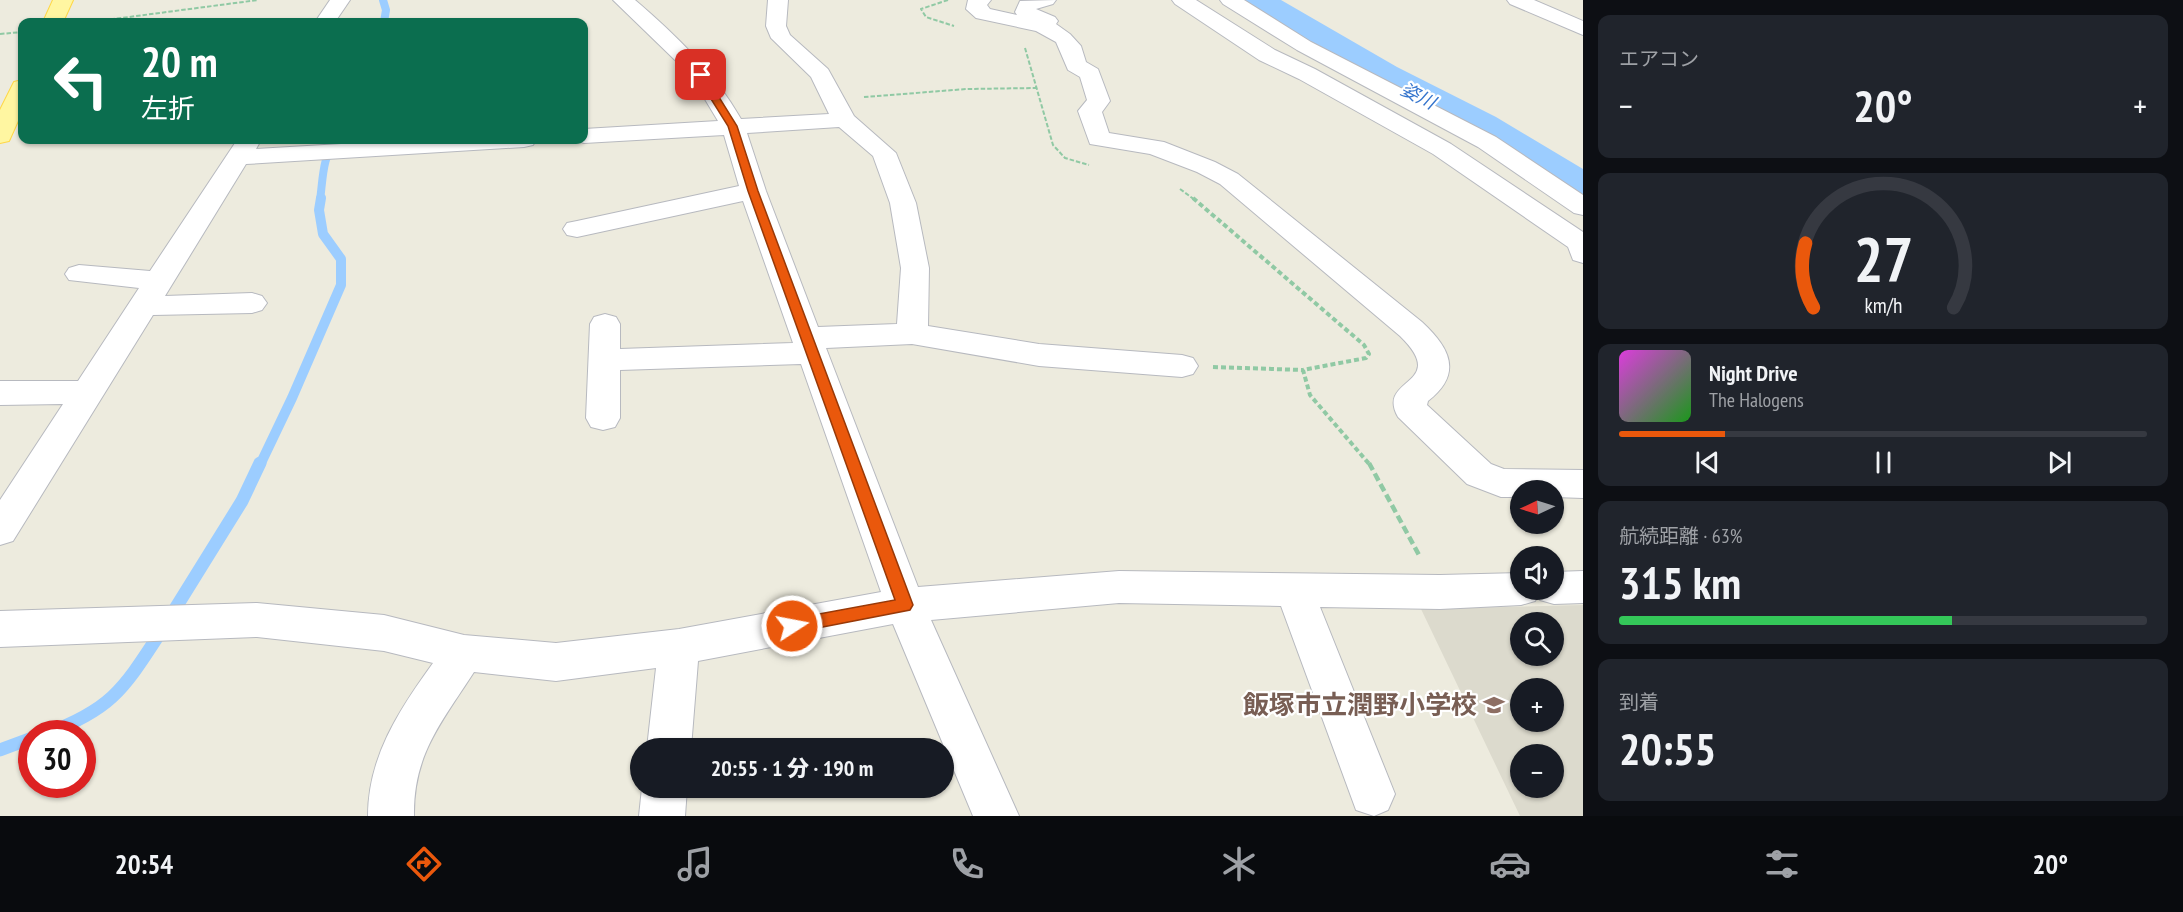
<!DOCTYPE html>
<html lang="ja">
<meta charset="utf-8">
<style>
body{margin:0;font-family:"PT Sans Narrow","Noto Sans JP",sans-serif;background:#20242c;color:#f1f3f6;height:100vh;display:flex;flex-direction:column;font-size:22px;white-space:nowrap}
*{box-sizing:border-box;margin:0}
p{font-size:20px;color:#9ea1a6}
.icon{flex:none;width:33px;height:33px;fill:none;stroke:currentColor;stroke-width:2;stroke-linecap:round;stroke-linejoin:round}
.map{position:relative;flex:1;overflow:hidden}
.drawer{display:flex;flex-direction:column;gap:15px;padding:15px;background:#0d0f14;width:600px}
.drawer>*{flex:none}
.banner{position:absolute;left:18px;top:18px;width:570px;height:126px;border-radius:12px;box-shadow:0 2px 4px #0004;background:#0b6e4f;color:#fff;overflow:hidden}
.needle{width:39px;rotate:266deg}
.fabs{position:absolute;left:1510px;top:480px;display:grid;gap:12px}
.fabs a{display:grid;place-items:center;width:54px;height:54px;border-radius:50%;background:#171b24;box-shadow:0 2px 4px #0004;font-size:30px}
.speed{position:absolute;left:18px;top:720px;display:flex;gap:12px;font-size:30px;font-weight:700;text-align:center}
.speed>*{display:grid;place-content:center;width:78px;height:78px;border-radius:50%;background:#171b24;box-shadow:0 2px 4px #0004;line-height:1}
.speed .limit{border:9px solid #d22;background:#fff;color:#111}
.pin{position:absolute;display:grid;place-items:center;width:51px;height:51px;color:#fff;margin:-26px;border-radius:12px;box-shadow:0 3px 9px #0006}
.me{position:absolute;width:66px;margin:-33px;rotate:79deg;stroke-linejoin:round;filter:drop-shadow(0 0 4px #0008)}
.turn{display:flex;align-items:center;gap:21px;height:126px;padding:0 24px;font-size:27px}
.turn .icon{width:78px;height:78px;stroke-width:2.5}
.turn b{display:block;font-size:42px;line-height:51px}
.big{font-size:45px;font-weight:800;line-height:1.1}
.drawer .tile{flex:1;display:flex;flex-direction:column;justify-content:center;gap:9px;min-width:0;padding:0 21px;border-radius:12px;background:#20242c}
.drawer .dial{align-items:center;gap:0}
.dial svg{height:156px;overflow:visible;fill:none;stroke:#363941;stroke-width:7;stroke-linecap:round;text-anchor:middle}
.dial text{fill:#f1f3f6;stroke:none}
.song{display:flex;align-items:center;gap:18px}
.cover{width:72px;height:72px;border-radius:9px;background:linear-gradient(135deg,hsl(300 70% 55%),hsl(120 70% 35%))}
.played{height:6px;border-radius:3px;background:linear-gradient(90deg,#ea580c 20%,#363941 20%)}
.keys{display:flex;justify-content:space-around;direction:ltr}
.heat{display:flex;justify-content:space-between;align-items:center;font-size:33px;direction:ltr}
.charge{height:9px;border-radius:4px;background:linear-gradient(90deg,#34c759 63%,#363941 0)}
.trip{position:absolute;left:630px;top:738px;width:324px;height:60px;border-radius:30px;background:#171b24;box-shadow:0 2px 4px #0004;font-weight:800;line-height:60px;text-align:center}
.dock{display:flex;height:96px;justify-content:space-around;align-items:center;background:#090b0e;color:#9ea1a6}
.dock .icon{width:42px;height:42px}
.dock .selected{color:#ea580c}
.dock b{font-size:27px;color:#f1f3f6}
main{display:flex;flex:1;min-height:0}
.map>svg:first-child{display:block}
.education{fill:#dcdacd;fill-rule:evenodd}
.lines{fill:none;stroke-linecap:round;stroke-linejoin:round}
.stream-far2{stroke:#9ccdff;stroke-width:8}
.stream-far1{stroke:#9ccdff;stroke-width:10}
.stream{stroke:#9ccdff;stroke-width:13}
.river{fill:#9ccdff;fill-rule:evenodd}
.minor-casing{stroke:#b7b9bf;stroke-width:2}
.major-casing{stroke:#ffd745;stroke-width:2}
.path-far2{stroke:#90c9a4;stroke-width:2;stroke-dasharray:4.5 2;stroke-linecap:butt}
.path-far1{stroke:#90c9a4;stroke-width:4;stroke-dasharray:5 3;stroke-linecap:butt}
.path{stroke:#90c9a4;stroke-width:4.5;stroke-dasharray:8 4;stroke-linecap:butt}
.minor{fill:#fff;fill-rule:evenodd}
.major{fill:#fff6a1;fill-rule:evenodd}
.route{fill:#ea580c;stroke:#983908;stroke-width:1.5}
.labels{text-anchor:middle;stroke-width:4.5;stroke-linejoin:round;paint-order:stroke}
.far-water-label{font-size:18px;font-style:italic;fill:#3474cd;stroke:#fff}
.near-education-label{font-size:26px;font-weight:bold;fill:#785e54;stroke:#fff;text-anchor:end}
</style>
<main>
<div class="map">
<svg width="1583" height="816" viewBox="0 0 1583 816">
<rect width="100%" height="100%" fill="#edebde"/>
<path class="education" d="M1583,605v211h-63l-99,-207zM1521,622h33v34h-33zM1521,688h33v34h-33zM1521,754h33v34h-33z"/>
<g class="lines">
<g class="stream-far2">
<path d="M383,0l3,10 -2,12"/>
<path d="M320,200c3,-20 2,-45 17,-60"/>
</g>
<path class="stream-far1" d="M260,465l32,-67 49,-113v-26l-18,-25 -4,-24 2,-12"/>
<g class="stream">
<path d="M170,617l72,-116 18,-38"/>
<path d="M45,734c68,-25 79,-46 117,-104"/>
<path d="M0,750l32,-12"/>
</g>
<path class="river" d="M1232,0h49l116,67 99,50 87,52v38l-19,-5 -102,-65 -97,-50 -127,-78z"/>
<defs>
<g id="minor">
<path d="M330,0h20l-15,22h-20z"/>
<path d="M613,0h22c41,35 79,72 106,119l88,-5 -18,-37 -40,-39 -5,-12 2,-26h20l-2,26 4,9 38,34 26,47 42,37 20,50 13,65 -1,58 111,18 143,11 11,3 5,8 -5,8 -11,3 -143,-11 -127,-22 -86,4 92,239 201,-16 321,4 81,-2v17h33v-18l29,-1v32l-29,1 -14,-4 -2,-5 -3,6 -14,4 -81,4 -120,-2 75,187 -7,16 -14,6 -18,-6 -75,-204 -162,-3 -188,17 88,196h-46l-80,-192 -195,37 -7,87h-44l9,-80 -100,13 -82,-9c-32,50 -61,82 -60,144h-46c0,-59 31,-106 65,-153l-49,-12 -127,-14 -257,10v-36l257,-8 127,12 80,20 92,8 123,-14 202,-37 -80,-228 -181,6v48l-5,9 -12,3 -12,-3 -5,-9 4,-94 4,-7 11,-3 11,3 4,7v25l173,-6 -50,-142 -166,36 -10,-2 -4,-6 4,-6 10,-2 162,-35 -15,-51 -140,8 -10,-3h10v-11l134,-8 -18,-30 -24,-30zM839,127l34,29 17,47 11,65 -4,56 -79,3 -52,-136 -19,-58z"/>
<path d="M968,0h23l-4,5 3,4 27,6 -2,-3 5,-11 36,-1 -3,4 -17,5 19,8 3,4 -2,3 14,10 11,12 5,16 12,7 12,32 -8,11 7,21 55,9 51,20 23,12 184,148c27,25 42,51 6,79l-1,4 64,59 13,5 79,1v28l-29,-1v-7h-33v7h-20l-34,-13 -69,-67c-23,-40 53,-31 2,-81l-180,-152 -23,-12 -47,-18 -60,-10 -12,-33 9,-11 -7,-23 -12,-7 -12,-28 -20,-11 -60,-13 -10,-9z"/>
<path d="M1172,0h24l79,50 40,19 136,75 132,88v31l-10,-3 -5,-13 -135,-93 -134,-75 -40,-19 -84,-56z"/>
<path d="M1220,0h24l67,42 185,95 87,58v20l-9,-2 -96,-66 -181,-97 -74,-46z"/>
<path d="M1507,0h27l49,21v14l-73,-31z"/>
<path d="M237,140h24l-5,9 153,-9h127l-3,5 -9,2 -278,17 -81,132 87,-3 10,3 5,7 -5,7 -10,3 -99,2 -140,226 -13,4v-45l63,-96 -63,1v-24h78l61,-93 -70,-8 -4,-6 4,-6 10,-3 71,6z"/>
<path d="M642,788h45l-2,28h-46z"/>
</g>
<g id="major">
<path d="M53,0h20l-10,22h-20z"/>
<path d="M22,80v32l-13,29 -9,2v-33l14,-28z"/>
</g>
</defs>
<use href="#minor" class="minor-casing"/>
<use href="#major" class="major-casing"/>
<g class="path-far2">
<path d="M948,0l-27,9 5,8 28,9"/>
<path d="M91,22l167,-22"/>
<path d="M0,34l22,-2"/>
<path d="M1025,48l28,97 12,13 24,7"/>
<path d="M864,97l103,-8 70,-1"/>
<path d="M1180,189l15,11"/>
</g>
<g class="path-far1">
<path d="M1193,198l171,147 5,9 -3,4 -63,12 7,25 60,70"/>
<path d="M1213,367l90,3"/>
</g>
<path class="path" d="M1369,463l50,92"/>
<use href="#minor" class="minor"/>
<use href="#major" class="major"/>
</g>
<path class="route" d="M697,73h7l33,53 21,65 155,414 -3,5 -118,23 -6,-2 -3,-5 3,-5 6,-2 103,-19 -147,-409 -20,-65 -32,-51z"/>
<defs>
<symbol id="school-bare" viewBox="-9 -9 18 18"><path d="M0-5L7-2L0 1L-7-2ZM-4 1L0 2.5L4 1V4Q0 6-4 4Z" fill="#8d6e63" stroke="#fff" stroke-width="2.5" paint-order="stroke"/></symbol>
</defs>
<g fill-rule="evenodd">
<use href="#school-bare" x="1479" y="690" width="30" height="30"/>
</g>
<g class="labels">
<g class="far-water-label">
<text transform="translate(1418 96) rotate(27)" y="6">姿川</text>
</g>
<g class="near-education-label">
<text x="1477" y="714">飯塚市立潤野小学校</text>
</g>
</g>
</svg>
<div class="fabs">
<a><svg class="needle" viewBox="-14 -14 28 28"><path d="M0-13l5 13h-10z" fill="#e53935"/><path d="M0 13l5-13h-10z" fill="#9ea1a6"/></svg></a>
<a><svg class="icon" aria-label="sound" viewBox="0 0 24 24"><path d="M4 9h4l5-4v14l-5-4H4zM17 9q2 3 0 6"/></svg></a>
<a><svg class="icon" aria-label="search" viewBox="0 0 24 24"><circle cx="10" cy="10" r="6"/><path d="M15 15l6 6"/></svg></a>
<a>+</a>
<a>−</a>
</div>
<div class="speed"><div class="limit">30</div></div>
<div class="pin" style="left:701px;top:75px;background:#d93025"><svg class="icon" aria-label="arrive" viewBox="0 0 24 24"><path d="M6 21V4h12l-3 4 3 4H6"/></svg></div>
<svg class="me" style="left:792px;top:626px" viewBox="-20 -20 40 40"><circle r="17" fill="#ea580c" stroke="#fff" stroke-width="3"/><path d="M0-11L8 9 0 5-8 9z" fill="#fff"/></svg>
<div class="trip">20:55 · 1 分 · 190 m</div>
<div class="banner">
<div class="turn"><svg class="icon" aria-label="left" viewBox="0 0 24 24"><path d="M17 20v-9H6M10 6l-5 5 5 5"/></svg><div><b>20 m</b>左折</div></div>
</div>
</div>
<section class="drawer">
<div class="tile"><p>エアコン</p>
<div class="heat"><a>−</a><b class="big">20°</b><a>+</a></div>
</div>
<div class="tile dial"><svg viewBox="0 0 100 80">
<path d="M14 69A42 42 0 1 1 86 69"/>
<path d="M14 69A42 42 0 0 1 10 36" stroke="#ea580c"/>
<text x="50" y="56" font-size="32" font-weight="700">27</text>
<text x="50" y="72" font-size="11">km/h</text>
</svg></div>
<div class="tile">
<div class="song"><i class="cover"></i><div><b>Night Drive</b><p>The Halogens</p></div></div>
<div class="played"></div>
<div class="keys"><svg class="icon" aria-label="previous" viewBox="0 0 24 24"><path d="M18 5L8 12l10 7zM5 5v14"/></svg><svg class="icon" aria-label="pause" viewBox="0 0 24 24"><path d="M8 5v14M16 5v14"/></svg><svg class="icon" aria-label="next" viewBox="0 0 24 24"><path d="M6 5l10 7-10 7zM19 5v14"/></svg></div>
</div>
<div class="tile"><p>航続距離 · 63%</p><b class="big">315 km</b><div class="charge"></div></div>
<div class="tile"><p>到着</p><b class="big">20:55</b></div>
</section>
</main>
<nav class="dock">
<b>20:54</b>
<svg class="icon selected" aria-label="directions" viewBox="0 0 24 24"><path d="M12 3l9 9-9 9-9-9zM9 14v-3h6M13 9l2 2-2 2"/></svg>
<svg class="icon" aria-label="music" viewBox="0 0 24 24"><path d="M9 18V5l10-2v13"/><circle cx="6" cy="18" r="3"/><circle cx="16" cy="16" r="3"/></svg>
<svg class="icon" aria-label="phone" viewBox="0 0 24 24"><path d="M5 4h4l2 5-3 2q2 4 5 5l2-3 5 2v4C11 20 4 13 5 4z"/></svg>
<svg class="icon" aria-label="climate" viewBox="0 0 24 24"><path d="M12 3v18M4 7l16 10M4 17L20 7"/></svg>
<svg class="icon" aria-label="car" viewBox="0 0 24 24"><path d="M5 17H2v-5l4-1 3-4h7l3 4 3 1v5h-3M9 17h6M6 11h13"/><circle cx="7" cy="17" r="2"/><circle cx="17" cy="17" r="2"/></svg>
<svg class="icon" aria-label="filters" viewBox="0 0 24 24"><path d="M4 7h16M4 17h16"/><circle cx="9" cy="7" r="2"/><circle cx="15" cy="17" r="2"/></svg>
<b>20°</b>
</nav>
